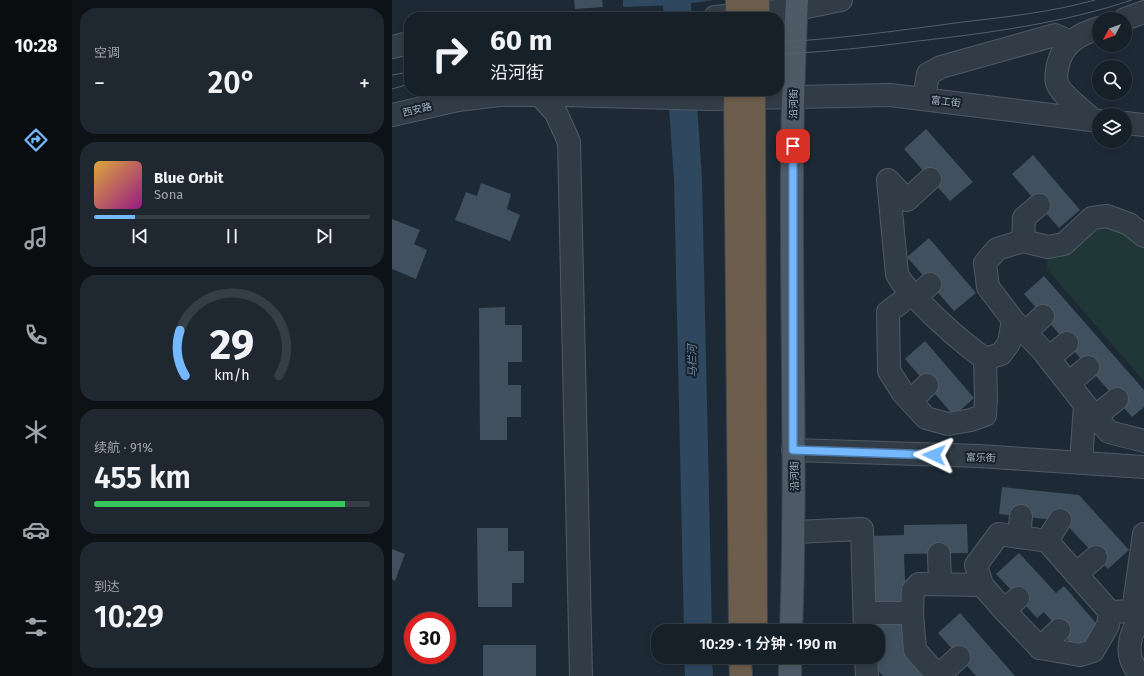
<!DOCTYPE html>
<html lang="zh">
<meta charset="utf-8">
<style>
body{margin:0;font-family:"Fira Sans","Noto Sans SC",sans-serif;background:#1f2830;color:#f1f3f6;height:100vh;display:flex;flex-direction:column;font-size:15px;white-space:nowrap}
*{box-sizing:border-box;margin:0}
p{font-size:13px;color:#9ea3a8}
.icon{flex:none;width:22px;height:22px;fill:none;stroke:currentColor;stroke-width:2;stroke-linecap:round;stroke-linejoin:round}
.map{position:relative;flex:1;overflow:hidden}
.drawer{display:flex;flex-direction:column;gap:8px;padding:8px;background:#0c1216;width:320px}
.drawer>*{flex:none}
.guide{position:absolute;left:12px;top:12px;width:380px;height:84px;border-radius:16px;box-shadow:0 2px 6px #0003,0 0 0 1px #353e45;background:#162028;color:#f1f3f6;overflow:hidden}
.needle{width:26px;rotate:229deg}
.buttons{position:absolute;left:700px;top:12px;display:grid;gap:8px}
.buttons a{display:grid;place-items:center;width:40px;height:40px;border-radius:50%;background:#162028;box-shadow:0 2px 6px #0003,0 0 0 1px #353e45;font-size:20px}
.speed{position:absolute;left:12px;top:612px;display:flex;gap:8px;font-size:20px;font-weight:700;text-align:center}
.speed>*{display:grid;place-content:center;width:52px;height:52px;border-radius:50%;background:#162028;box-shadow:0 2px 6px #0003,0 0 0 1px #353e45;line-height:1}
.speed .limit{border:6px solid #d22;background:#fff;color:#111}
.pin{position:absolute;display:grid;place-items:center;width:34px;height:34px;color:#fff;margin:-17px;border-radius:8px;box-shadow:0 2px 6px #0006}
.me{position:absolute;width:44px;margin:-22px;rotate:272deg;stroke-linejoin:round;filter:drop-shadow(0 0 3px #0008)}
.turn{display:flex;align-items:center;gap:14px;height:84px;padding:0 20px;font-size:18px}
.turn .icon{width:52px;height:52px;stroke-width:2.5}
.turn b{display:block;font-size:28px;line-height:34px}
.big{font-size:30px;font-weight:600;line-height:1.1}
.drawer .widget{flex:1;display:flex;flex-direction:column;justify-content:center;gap:6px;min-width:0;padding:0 14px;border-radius:16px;background:#1f2830}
.drawer .dial{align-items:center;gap:0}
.dial svg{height:104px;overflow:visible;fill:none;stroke:#353e45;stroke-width:7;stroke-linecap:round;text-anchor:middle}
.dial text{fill:#f1f3f6;stroke:none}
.song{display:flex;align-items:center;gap:12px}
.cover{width:48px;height:48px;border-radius:6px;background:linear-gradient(135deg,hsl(40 70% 55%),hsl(310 70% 35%))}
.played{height:4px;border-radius:2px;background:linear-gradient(90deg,#74b8ff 15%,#353e45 15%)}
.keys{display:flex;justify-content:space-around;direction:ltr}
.heat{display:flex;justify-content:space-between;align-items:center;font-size:22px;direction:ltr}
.charge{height:6px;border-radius:3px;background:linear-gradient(90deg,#34c759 91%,#353e45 0)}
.trip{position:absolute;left:259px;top:624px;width:234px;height:40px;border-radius:16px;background:#162028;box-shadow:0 2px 6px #0003,0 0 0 1px #353e45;font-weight:600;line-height:40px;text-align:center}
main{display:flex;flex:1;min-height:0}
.dock{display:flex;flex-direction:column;width:72px;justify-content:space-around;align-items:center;background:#090d10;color:#9ea3a8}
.dock .icon{width:28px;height:28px}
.dock .active{color:#74b8ff}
.dock b{font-size:18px;color:#f1f3f6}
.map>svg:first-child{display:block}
.green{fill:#1f3737}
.water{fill:#2f485f}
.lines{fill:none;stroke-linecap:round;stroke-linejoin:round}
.river{stroke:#2f485f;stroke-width:28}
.building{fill:#40505e}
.minor-casing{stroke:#4e5a65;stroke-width:24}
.major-casing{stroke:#3a4550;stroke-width:24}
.highway-casing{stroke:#3b4751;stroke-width:24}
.minor{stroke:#313c47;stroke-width:22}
.major{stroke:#4e5b67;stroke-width:22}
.highway{stroke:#6d5d4d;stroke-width:22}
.tram{stroke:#52606e;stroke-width:1}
.highway-bridge-casing{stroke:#3b4751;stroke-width:24;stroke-linecap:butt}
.highway-bridge{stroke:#6d5d4d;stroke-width:22}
.route-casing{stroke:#4b78a6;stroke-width:10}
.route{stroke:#74b8ff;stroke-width:7}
.labels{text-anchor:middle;stroke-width:4;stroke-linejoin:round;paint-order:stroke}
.street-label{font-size:10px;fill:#aab7c4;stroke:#16212b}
.water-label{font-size:11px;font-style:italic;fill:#688baa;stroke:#16212b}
</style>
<main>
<nav class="dock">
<b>10:28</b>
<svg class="icon active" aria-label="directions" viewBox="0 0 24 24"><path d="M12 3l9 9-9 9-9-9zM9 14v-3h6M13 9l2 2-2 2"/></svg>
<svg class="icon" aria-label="music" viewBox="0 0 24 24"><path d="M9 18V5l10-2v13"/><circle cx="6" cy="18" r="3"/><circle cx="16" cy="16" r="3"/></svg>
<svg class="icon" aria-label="phone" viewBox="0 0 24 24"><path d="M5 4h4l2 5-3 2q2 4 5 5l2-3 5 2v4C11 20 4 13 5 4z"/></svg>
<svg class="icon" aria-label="climate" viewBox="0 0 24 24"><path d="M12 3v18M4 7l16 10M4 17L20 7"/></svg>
<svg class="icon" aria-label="car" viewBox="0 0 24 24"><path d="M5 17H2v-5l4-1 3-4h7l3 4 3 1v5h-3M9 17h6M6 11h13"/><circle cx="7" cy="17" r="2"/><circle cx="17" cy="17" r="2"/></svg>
<svg class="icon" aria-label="filters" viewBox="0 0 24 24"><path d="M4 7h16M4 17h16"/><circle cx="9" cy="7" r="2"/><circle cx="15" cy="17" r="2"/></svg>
</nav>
<section class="drawer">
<div class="widget"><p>空调</p>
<div class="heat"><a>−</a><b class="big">20°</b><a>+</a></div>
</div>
<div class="widget">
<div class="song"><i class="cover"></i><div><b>Blue Orbit</b><p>Sona</p></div></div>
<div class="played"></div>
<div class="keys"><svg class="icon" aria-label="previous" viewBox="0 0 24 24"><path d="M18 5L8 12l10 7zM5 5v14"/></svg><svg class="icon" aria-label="pause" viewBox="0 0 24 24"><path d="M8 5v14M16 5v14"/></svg><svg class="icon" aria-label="next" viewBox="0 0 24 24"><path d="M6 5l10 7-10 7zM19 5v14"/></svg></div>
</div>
<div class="widget dial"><svg viewBox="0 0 100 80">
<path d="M14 69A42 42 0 1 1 86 69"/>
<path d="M14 69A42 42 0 0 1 10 34" stroke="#74b8ff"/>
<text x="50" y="56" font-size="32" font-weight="700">29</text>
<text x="50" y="72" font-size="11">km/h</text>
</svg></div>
<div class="widget"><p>续航 · 91%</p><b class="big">455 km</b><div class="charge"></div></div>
<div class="widget"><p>到达</p><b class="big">10:29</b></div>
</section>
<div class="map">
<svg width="752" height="676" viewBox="0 0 752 676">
<rect width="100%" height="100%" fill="#1d2a36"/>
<path class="green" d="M701,221l51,21v139l-97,-112 1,-17z"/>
<path class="water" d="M231,0h91l-37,5 -54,2z"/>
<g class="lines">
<g class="river">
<path d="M285,5l1,12"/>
<path d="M290,91l6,88 10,452"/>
<path d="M306,657l1,19"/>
</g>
</g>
<g class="building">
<path d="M182,0h28l1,7 -28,2z"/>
<path d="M534,129l47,53 -23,19 -46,-52z"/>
<path d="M641,155l47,55 -21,18 -47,-54z"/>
<path d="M89,183l30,11 -4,15 13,6 -10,26 -55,-21 11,-28 11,4z"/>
<path d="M0,219l28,11 -6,14 13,6 -11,29 -24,-10z"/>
<path d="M537,238l47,55 -22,18 -47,-54z"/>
<path d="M652,276l100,114v17l-12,10 -108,-123z"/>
<path d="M113,307v18h17v37h-14v23h13v32h-14v23h-27l-1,-132z"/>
<path d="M533,341l49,57 -20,18 -49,-57z"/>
<path d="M610,487l77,8 50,55 -21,19 -45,-48 -64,-7z"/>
<path d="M575,524l1,29 -64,1 4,106 15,16h-40l-9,-10v-9h4v-26h-5l-2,-95 33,-1v-10z"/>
<path d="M85,528h31v23h16v32h-12v24h-34z"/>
<path d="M0,549l13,5 -10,27 -3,-2z"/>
<path d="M627,553l37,40 8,-7 37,43 -25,21 -32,-38 -7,6 -41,-44z"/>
<path d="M568,613l55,63h-39l-38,-43z"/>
<rect x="91" y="645" width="53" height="31"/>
</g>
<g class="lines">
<defs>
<g id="minor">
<path d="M323,17l82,-8 44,-9"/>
<path d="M733,19l19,-7"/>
<path d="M0,47l17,-4"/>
<path d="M148,95l16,18 13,29 12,534"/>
<path d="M532,98l4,-24 13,-7 114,-32 15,7"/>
<path d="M0,115l66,-15 41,-5h63l149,4 179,-4 209,26"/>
<path d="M701,120c-9,-9 -32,-25 -36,-37 -2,-7 0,-15 2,-22 6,-19 21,-27 40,-33"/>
<path d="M733,123l19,2"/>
<path d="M538,179l-23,21 -19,-20 9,94c5,11 13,17 21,26 21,22 42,41 67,59l16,-5 8,-11 4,-23"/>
<path d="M752,236l-15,-12 -22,-8 -15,2 -28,26 -16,3 -25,-6 -26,8 -12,14 3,24 25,33 30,31 47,60 19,21 35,9"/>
<path d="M631,241l1,-23 15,-13"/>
<path d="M520,294l-24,18 1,59 14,22 23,25 22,6 23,-4 14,-5 1,-17 -1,-39"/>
<path d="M524,297l14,-13"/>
<path d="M633,333l18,-17"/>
<path d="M657,358l18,-15"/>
<path d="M677,383l19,-16"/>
<path d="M519,401l16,-16"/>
<path d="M703,417l22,-18"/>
<path d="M401,450l186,6 165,11"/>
<path d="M689,462l4,-57"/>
<path d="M403,532l67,-3 3,102"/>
<path d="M607,534l48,7 63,71 -2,13 -15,26 -13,4 -40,-7 -36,-38 -22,-25 -6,-20z"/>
<path d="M627,537l2,-21"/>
<path d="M655,541l13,-21"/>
<path d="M547,554l1,30"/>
<path d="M684,574l20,-17"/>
<path d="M612,610l14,-12"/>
<path d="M718,612l23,-1 11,-77"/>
<path d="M473,613h47"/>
<path d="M648,648l19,-18"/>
<path d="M474,657l1,19"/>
<path d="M546,676l-23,-26 -3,-37 1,-23 6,-6 63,1"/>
<path d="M546,676l21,-19"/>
<path d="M750,676c-3,-3 -6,-6 -8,-10 -8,-13 -5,-39 10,-46"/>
</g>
<g id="major">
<path d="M399,631c8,-210 -6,-421 6,-631"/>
<path d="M398,676v-19"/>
</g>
<path id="highway" d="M348,657l1,19"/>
</defs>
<use href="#minor" class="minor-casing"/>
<use href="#major" class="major-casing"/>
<use href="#highway" class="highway-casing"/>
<use href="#minor" class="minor"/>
<use href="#major" class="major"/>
<use href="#highway" class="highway"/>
<g class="tram">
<path d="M387,42c62,-3 123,-12 184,-20 43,-5 89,-10 132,-22"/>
<path d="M387,54c47,-2 93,-7 139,-13 72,-8 145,-18 214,-41"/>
<path d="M0,75l17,-3"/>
<path d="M0,89l17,-5"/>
</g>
<defs>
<g id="highway-bridge">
<path d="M345,17v-17"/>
<path d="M366,17v-17"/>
<path d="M343,91l5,540"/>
<path d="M362,91l2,540"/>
</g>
</defs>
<use href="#highway-bridge" class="highway-bridge-casing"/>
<use href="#highway-bridge" class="highway-bridge"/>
</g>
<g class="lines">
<defs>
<path id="route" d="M401,146v304l141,5"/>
</defs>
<use href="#route" class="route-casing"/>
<use href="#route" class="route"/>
</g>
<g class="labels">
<g class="street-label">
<text transform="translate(554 101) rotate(7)" y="4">富工街</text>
<text transform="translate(401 104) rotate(-89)" y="4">沿河街</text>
<text transform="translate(25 109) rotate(-14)" y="4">西安路</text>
<text transform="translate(589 457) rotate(2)" y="4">富乐街</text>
<text transform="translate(402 476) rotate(-91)" y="4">沿河街</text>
</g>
<g class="water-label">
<text transform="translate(300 361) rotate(-91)" y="4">马栏河</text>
</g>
</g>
</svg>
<div class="buttons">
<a><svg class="needle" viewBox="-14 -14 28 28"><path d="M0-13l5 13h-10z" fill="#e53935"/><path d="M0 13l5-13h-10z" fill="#9ea3a8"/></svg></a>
<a><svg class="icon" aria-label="search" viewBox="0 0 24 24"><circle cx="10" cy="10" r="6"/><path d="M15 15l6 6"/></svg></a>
<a><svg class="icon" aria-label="layers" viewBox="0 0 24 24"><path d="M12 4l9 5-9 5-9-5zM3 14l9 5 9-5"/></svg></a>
</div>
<div class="speed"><div class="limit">30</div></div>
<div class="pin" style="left:401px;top:146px;background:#d93025"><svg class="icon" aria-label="arrive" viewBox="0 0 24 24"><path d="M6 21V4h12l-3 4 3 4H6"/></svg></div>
<svg class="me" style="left:542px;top:455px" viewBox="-20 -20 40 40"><path d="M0-17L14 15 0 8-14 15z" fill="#74b8ff" stroke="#fff" stroke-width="4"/></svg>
<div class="trip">10:29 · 1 分钟 · 190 m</div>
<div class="guide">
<div class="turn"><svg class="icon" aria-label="right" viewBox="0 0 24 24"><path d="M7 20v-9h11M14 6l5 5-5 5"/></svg><div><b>60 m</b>沿河街</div></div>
</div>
</div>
</main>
